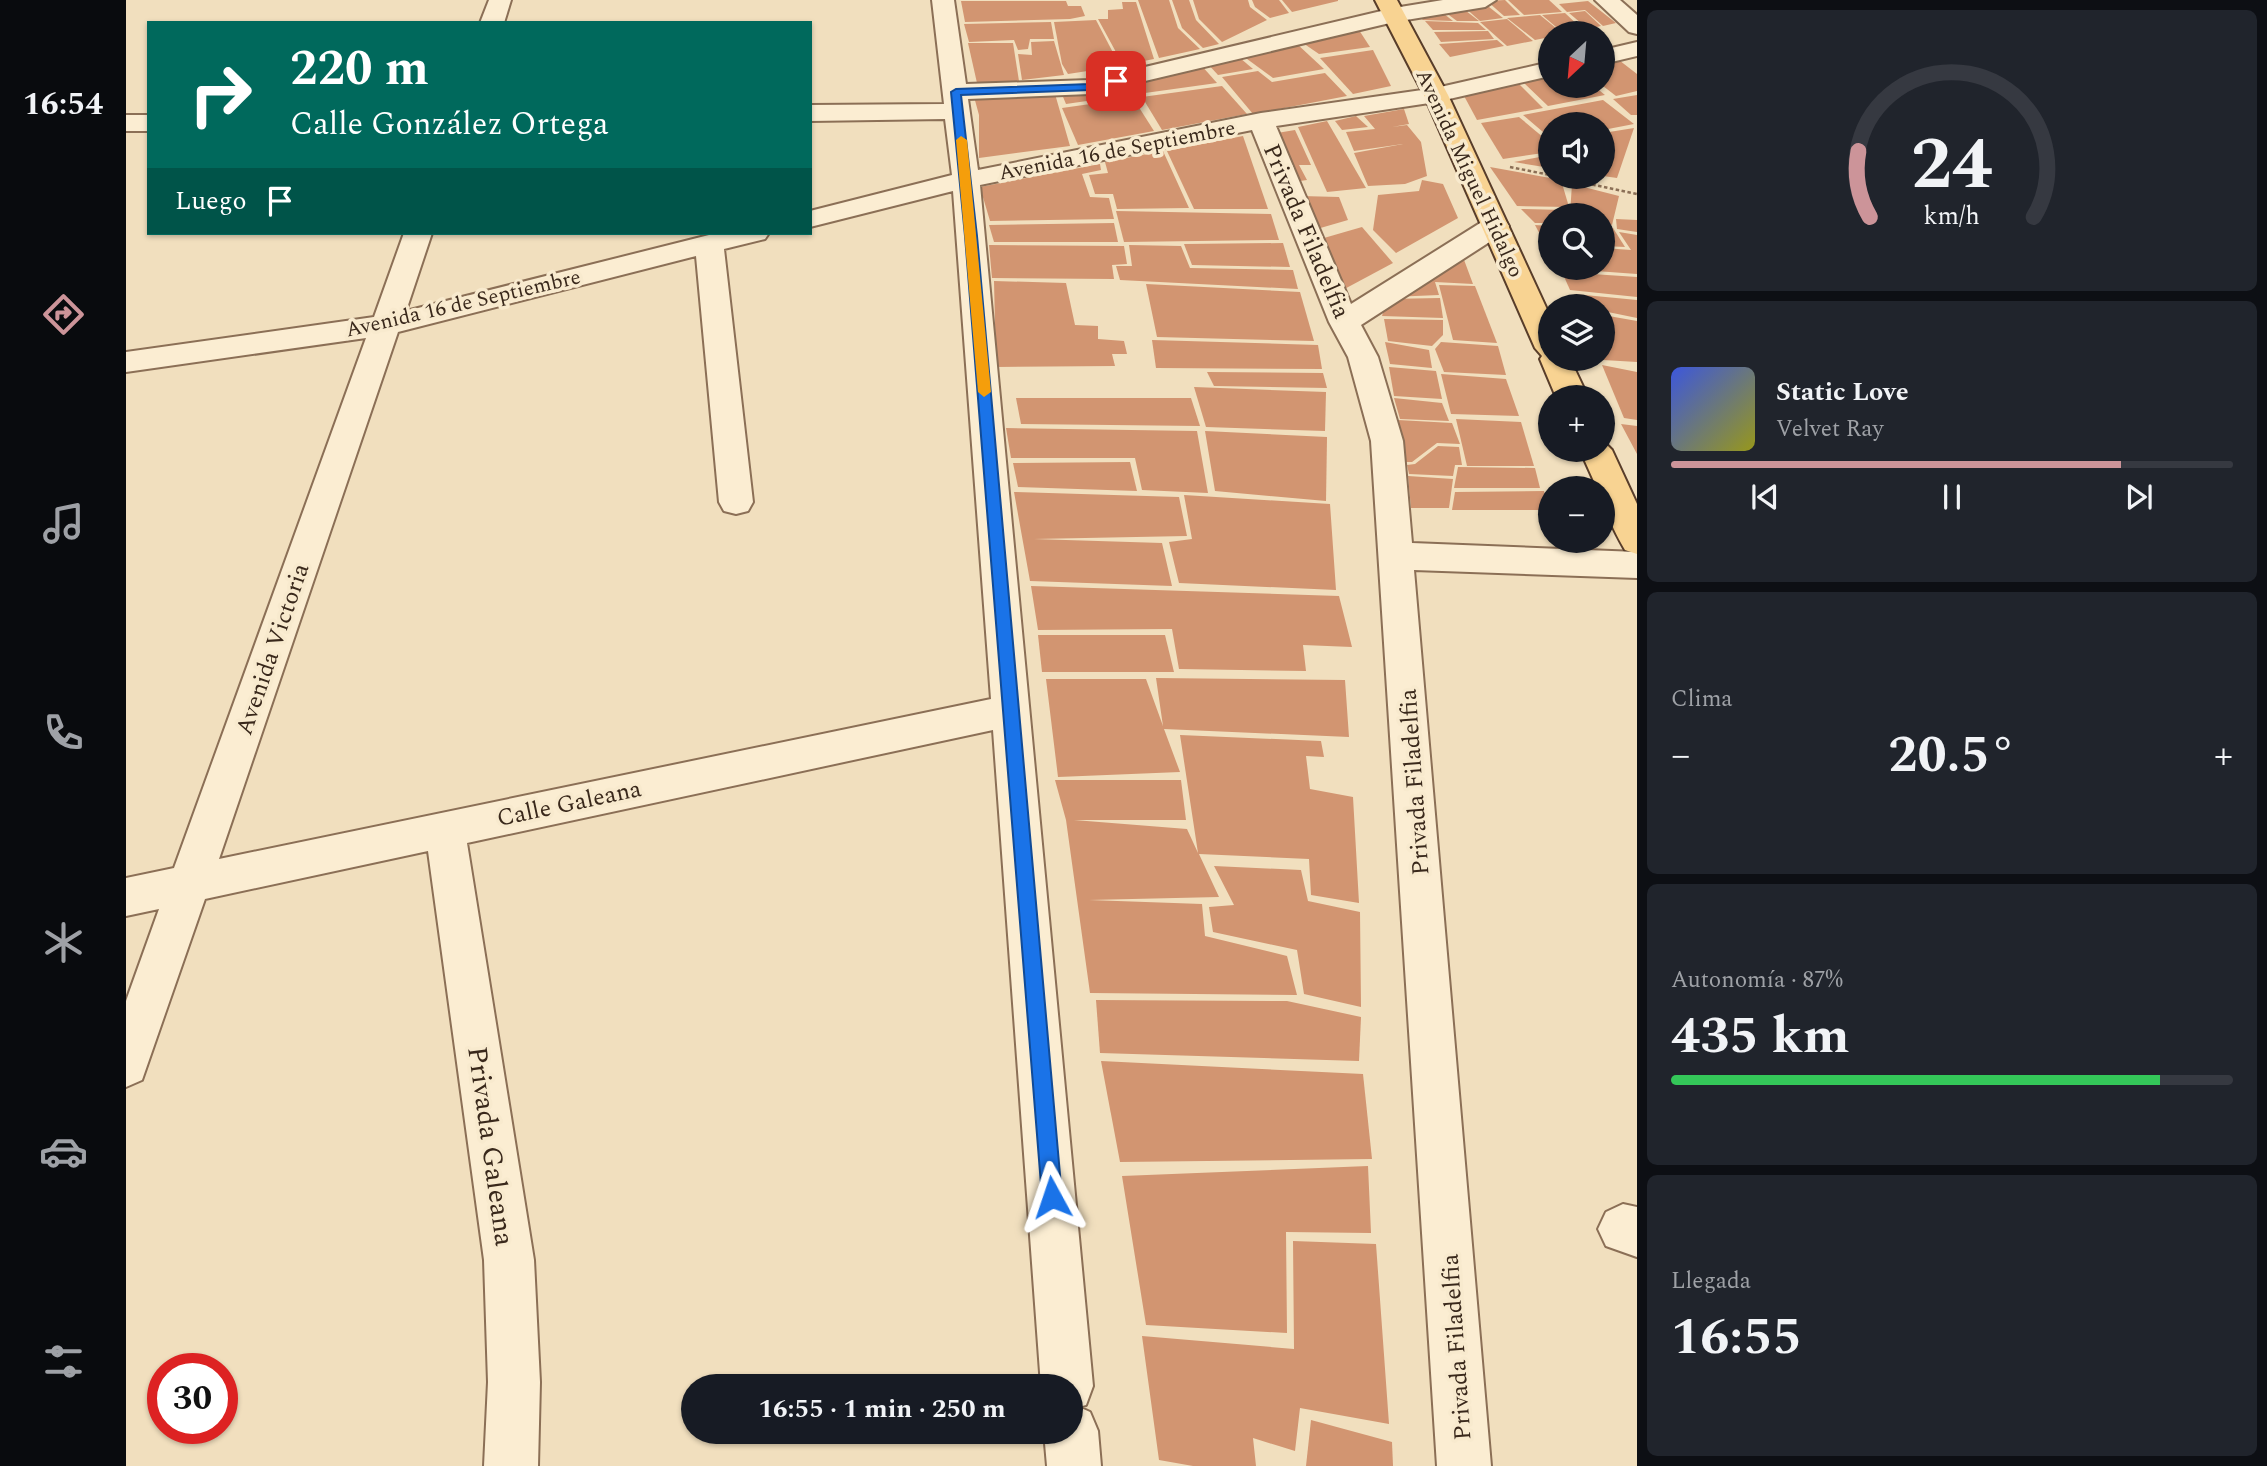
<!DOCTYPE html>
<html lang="es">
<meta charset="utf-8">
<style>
body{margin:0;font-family:Spectral,serif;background:#20242c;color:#f1f3f6;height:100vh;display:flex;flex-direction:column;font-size:26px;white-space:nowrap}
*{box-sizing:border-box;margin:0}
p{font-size:23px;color:#9ea1a6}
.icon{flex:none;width:38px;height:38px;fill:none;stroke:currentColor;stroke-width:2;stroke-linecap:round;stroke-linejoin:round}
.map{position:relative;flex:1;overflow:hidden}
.details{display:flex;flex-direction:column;gap:10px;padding:10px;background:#0d0f14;width:630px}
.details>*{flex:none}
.guide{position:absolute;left:21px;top:21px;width:665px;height:214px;border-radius:0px;box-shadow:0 2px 5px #0004;background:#00695c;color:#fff;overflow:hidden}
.needle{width:46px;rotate:206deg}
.tools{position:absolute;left:1412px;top:21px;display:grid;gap:14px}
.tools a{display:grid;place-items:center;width:77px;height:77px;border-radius:50%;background:#171b24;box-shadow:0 2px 5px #0004;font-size:35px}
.speed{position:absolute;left:21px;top:1353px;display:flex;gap:14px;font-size:35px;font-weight:700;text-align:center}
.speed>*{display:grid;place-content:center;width:91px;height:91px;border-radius:50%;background:#171b24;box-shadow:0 2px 5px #0004;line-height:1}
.speed .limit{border:10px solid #d22;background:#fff;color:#111}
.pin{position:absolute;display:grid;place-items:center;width:60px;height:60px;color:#fff;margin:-30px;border-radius:14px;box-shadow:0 4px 10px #0006}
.me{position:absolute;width:77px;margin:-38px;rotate:355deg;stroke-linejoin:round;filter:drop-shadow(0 0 5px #0008)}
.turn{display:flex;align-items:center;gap:24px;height:147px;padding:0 28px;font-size:32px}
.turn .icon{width:91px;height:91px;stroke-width:2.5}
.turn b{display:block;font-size:49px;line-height:60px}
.then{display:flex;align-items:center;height:66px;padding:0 28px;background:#0003;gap:14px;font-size:26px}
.big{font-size:52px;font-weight:700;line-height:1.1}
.details .tile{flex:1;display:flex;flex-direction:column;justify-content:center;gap:10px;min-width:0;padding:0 24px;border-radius:10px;background:#20242c}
.details .dial{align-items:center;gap:0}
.dial svg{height:182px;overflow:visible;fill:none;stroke:#363941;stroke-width:7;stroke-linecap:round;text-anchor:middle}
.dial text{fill:#f1f3f6;stroke:none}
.song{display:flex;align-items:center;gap:21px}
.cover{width:84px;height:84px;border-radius:10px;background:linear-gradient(135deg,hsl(230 70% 55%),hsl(60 70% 35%))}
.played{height:7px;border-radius:4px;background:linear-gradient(90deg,#cc9499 80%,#363941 80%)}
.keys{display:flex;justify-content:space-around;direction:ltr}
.heat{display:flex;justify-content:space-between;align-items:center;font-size:38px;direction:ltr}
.charge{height:10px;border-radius:5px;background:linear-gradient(90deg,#34c759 87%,#363941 0)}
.trip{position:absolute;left:555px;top:1374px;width:402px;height:70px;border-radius:35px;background:#171b24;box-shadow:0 2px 5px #0004;font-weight:700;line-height:70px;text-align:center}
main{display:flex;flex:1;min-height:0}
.menu{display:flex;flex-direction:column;width:126px;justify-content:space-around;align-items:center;background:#090b0e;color:#9ea1a6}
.menu .icon{width:49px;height:49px}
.menu .on{color:#cc9499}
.menu b{font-size:32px;color:#f1f3f6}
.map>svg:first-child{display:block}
.building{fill:#d29571}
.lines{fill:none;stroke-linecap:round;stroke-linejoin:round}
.minor-casing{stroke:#8b6f56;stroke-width:4}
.major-casing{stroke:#583d2a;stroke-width:4}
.path{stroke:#8b6f56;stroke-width:2.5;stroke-dasharray:3.5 2.5;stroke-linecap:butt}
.minor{fill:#fbedd2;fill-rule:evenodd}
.major{fill:#f8d392;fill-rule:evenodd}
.route{fill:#1a73e8;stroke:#114b97;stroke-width:2}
.slow{fill:#f59e0b}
.labels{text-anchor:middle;stroke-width:7;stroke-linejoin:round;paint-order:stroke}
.far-street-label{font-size:21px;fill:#39281b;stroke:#f8eace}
.street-label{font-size:24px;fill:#39281b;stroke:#f8eace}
.near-street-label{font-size:28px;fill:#39281b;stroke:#f8eace}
</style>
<main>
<nav class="menu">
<b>16:54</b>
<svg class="icon on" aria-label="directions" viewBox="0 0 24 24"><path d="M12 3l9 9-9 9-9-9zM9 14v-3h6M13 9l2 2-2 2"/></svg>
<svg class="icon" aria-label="music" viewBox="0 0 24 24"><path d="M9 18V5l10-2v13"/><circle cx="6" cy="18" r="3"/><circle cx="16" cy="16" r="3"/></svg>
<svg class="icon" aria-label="phone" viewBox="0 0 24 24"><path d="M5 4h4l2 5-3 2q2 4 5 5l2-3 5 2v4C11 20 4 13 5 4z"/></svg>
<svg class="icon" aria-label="climate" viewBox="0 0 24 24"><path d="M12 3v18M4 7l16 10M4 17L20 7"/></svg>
<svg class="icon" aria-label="car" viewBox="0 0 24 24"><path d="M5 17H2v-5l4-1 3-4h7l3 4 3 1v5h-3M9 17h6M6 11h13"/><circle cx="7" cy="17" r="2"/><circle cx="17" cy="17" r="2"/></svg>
<svg class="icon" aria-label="filters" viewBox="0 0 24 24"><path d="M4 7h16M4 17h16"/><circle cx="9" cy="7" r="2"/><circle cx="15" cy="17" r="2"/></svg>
</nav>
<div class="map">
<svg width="1511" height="1466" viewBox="0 0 1511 1466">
<rect width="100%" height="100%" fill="#f1dfbe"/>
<g class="building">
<path d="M1012,0h31l9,28 22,21 -41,9z"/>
<path d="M1046,0h17l7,20 23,24 -16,4 -21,-20z"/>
<path d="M1067,0h55l2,7 17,13 -45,22 -23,-23z"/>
<path d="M1126,0h27l10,13 -19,5 -15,-11z"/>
<path d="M1156,0h56v1l-46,11z"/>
<path d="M1379,0l15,15 -16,1 -17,-15z"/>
<path d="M1382,0h41l13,12 -38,3z"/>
<path d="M835,1h105l2,5h13l4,10 -15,3 -105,3z"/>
<path d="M1462,1l28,22 -13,3 -18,-16 -18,2 -8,-8z"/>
<path d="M996,2h14l18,57 -31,6 -25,-46h10v-9l15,-1z"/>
<path d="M1358,3l19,15 -23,3 -17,-15z"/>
<path d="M1335,7l18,14h-22l-15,-11z"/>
<path d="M1313,10l14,11 -30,-1 -7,-6z"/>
<path d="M1459,11l16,15 -13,3 -19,-16z"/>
<path d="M1439,13l18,17 -20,3 -21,-18z"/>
<path d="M1414,15l22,18h-12v4l-15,3 -28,-22z"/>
<path d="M1381,19l26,22 -26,5 -27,-24z"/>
<path d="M970,20l24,46 -52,8 -6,-10 -8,-42z"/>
<path d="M1299,21l53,2 8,7h-53z"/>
<path d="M925,22l3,17h-24l-2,10 -10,1 -4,-10 -45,2 -5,-18z"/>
<path d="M1231,27l13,20 -51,7 -19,-13z"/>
<path d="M1362,31l6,8 -53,3 -7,-10z"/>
<path d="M1371,40l7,6 -54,11 -11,-13z"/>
<path d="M928,41l10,34 -42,5 -4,-26 14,1 -1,-13z"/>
<path d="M842,43h45l6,38 -42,2z"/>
<path d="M1170,43l28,26 -51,9 -30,-22z"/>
<path d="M1247,50l18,36 -38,8 -33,-36z"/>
<path d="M1489,57l22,17v17l-21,5 -13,-10v-25z"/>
<path d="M1114,58l13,11 -35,6 -11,-12z"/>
<path d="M1075,65l16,18 -72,10 -13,-13z"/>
<path d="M1132,71l14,11 53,-9 22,23 -94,18 -31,-37z"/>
<path d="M1424,73v13h44l11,9 -57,11 -26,-25z"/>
<path d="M999,81l10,13 -69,10 -5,-12z"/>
<path d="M1390,81l27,27 -66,12 -14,-26z"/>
<path d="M1096,86l25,28 -85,16 -20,-33z"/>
<path d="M847,93l82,1 15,52 -91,12v-43z"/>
<path d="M1511,95v20h-6l-18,-16z"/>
<path d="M1007,98l21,33 -76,14 -16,-37z"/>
<path d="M1477,100l31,24 -31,6v-6h-53v14l-27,-23z"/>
<path d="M1278,109l5,15 -17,3 15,-2 14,17 6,34 -22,8 -37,2 -14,-33 49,-9 -49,7 -8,-19 29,-3 -11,-13z"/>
<path d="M1230,116l12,11 -26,3 -7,-9z"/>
<path d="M1393,117l31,26v9l-47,7 -22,-36z"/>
<path d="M1201,121l39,67 -39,4 -29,-65z"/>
<path d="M1508,128l-17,50 -14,-2v-43z"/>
<path d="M1169,130l16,35h-12l8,15 -14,2 -22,-48z"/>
<path d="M1117,136l25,73h-74l-27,-58z"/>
<path d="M1037,151l26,57 -72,1 -4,-15h-18l-6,-19 19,-2 -3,-11z"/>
<path d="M1424,155v13l-36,-6z"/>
<path d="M974,164l1,6 -19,4 8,23 19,1 5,21 -124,2 -10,-34z"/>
<path d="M1364,167l71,13 8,27 -52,-1z"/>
<path d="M1296,180l21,4 15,34 -62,35 -23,-23 5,-35 41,-4z"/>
<path d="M1446,184l47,12 -7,29 -9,-3v-7l-33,-1z"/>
<path d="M1175,196l38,1 9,23 -31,9z"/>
<path d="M1395,209l44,1 4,5h-19v8h-15z"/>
<path d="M990,211l155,3 8,26 -155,2z"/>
<path d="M1490,219l21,1v12l-20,-3z"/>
<path d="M988,223l4,19h-124l-5,-17z"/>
<path d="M1409,225l15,1v18h-5z"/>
<path d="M1236,227l31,36 -56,30 -20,-53z"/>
<path d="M1477,228h10l12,19 -22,-1z"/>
<path d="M1493,232l18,3v39l-55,-4 21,-2v-20l28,2z"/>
<path d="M1157,243l7,24 -98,-2 -8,-21z"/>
<path d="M863,245l135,1 3,18 -15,1 2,14 -122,-1z"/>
<path d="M1003,245l52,1 9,22 103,2 5,19 -178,-9 -4,-14h16z"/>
<path d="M1334,249l13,35 -38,-2 4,13 -48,2z"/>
<path d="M1436,272l75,5v20l-67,-7z"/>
<path d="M868,281l72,2 9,42 23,1v13l26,2 3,13h-15l3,12 -119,1z"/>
<path d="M1020,284l154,8 14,49 -157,-4z"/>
<path d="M1313,285l36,1 22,57 -44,-3z"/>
<path d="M1448,294l63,6v18l-34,-7v-5h-21z"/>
<path d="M1314,298l3,20 -61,-2 5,-17z"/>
<path d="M1477,315l34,6v41l-34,-2z"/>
<path d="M1258,319l59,1v15l-11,11 -44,-5z"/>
<path d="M1026,340l166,5 4,24 -166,-1z"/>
<path d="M1259,342l44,8 3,18 -42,-4z"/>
<path d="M1315,342l57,4 8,29 -62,-3 -9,-23z"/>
<path d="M1476,365l35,7v48l-13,-2z"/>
<path d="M1263,367l47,4 6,28 -48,-3z"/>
<path d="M1081,372l116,1 4,15 -113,-2z"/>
<path d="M1315,374l65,5 13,37 -68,-2z"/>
<path d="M1068,387l132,5 -1,39 -119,-4z"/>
<path d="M890,398h175l9,28 -179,-2z"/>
<path d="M1268,398l48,5 7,18 -49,-2z"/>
<path d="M1330,419l65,3 13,44h-67z"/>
<path d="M1272,420l54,3 8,21 -23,-1 -25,19h-7z"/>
<path d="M1495,424l16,2v28z"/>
<path d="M880,428l191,3 11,62 -66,-3 -7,-32h-124z"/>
<path d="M1079,431l122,6 -1,64 -111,-10z"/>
<path d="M1312,446l21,1 3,18h-7l-2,11 -44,-2 -2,-9 8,-1z"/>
<path d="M1004,462l7,29 -119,-4 -5,-24z"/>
<path d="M1332,467l77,1 5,20h-86z"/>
<path d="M1282,476l45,3 -4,29h-38z"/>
<path d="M1418,491l5,19h-97l3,-18z"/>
<path d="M888,492l165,5 8,39 -153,3 128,4 10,43 -142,-5z"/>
<path d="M1058,495l146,9 6,86 -157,-7 -10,-41 23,-3z"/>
<path d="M905,586l308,10 13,51 -49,-2 3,26 -127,-2 -7,-40 -134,1z"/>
<path d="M912,635h127l9,37h-132z"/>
<path d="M1030,678l189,2 4,57 -185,-8 16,43 -122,5 -12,-98h100l17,47z"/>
<path d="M1054,735l141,6 3,16 -18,-1 4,33 43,8 6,106 -48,-8 -2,-36 -110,-5 20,43 -130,3 113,4 3,32 82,20 10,39 -207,-2 -24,-173 -11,-40h126l5,40h-112l113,9 11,24z"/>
<path d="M1088,866l87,4 7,31 52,11 1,95 -57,-13 -7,-44 -84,-18 -4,-25 25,-2z"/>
<path d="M970,1000l191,1 74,16 -2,44 -259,-8z"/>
<path d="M975,1061l262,13 9,85 -252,3z"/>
<path d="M1242,1166l3,67 -85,-1 1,101 -141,-8 -24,-149z"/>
<path d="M1167,1241l83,3 13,180 -89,-16 -5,43 -42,-13 3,28h-63l-34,-6 -17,-124 152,13z"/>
<path d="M1185,1420l81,22 1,24h-87z"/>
</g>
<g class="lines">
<defs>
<g id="minor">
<path d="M363,0h22l-7,23h-24z"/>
<path d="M806,0h22l12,84 124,-4 304,-72 49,-8h53l-11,7 -91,15 -304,72 -122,5 10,71 283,-57 175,-25 114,-26v14l-114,26 -160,24 75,178 134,-84h20l4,6 -4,6 -144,93 17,32 25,84 9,102 225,9v26l-223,-8 77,896h-54l-66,-1025 -23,-84 -19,-35 -77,-192 -272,55 113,1201 -7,19 -7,2 11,5 8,19 3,35h-54l-3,-34h27v-46h-30l-48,-656 -526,113 67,417 6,122 -2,84h-54l4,-84 -4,-122 -56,-409 -223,48 -63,181 -16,7v-86l33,-92 -33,7v-38l48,-10 192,-530 -240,34v-20l248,-35 30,-84h28l-26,78 303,-76 60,-2 -4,6 -41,10 29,253 -5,9 -12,3 -12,-3 -5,-9 -23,-246 -298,76 -179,527 772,-160 -38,-508 -143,36v-16l142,-36 -7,-56 -135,2v-16l134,-1z"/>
<path d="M1469,0h25l17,15v19l-8,-2z"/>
<path d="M1511,42v14l-34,8v-14z"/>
<rect x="0" y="115" width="23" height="16"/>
<path d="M1497,1204l14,3v50l-31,-11 -8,-17 8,-17z"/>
</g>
<g id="major">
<path d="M1249,0h22l51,95 102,221v43h20l18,38h-32l-16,-38 2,-3 -7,-8 -111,-253z"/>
<path d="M1477,441l9,9 25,54v50l-12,-4c-11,-19 -22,-40 -22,-62h-6l-17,-38h23z"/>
</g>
</defs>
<use href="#minor" class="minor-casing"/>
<use href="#major" class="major-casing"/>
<g class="path">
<path d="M1384,167l40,8"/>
<path d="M1431,177l80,17"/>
</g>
<use href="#minor" class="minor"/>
<use href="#major" class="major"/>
</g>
<path class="route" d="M990,78l5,3 -2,2 -29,7 -129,5 16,141 85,961 -3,7 -7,3 -7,-3 -3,-7 -77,-961 -14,-144 5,-3 134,-5z"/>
<path class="slow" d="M835,136l6,4 24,252 -7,5 -6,-5 -22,-252z"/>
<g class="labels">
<g class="far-street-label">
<text transform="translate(991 150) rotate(-11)" y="7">Avenida 16 de Septiembre</text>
<text transform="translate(1344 173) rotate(65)" y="7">Avenida Miguel Hidalgo</text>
<text transform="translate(337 303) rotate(-13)" y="7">Avenida 16 de Septiembre</text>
</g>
<g class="street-label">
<text transform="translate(1181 231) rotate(67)" y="8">Privada Filadelfia</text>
<text transform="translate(146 649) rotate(-71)" y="8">Avenida Victoria</text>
<text transform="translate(1288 782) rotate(-94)" y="8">Privada Filadelfia</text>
<text transform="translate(443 803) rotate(-12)" y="8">Calle Galeana</text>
<text transform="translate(1330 1347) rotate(-94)" y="8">Privada Filadelfia</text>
</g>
<g class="near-street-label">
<text transform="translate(366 1146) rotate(82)" y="10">Privada Galeana</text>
</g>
</g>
</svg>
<div class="tools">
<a><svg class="needle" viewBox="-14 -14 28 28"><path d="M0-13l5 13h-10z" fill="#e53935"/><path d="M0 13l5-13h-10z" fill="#9ea1a6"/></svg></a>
<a><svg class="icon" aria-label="sound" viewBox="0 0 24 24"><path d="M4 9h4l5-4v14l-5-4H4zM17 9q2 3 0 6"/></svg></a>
<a><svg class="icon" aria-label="search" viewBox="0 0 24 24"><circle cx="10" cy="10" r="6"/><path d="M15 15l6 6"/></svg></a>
<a><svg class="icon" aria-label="layers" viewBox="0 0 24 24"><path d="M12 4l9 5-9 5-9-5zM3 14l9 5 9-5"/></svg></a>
<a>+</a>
<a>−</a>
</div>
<div class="speed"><div class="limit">30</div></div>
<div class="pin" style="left:990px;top:81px;background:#d93025"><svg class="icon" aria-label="arrive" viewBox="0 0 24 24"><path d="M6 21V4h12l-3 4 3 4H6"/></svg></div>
<svg class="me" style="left:926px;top:1197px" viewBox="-20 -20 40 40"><path d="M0-17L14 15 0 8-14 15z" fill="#1a73e8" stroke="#fff" stroke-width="4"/></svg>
<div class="trip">16:55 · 1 min · 250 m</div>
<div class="guide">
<div class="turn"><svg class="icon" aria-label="right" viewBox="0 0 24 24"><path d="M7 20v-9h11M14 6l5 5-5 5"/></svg><div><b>220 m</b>Calle González Ortega</div></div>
<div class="then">Luego<svg class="icon" aria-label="arrive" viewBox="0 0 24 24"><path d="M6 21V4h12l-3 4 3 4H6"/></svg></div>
</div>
</div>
<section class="details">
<div class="tile dial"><svg viewBox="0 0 100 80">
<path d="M14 69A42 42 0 1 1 86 69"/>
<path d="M14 69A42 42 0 0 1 9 40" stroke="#cc9499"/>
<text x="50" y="56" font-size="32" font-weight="700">24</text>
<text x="50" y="72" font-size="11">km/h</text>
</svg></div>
<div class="tile">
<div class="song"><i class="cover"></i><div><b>Static Love</b><p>Velvet Ray</p></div></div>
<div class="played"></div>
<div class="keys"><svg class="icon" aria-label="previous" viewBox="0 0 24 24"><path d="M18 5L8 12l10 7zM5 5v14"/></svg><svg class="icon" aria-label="pause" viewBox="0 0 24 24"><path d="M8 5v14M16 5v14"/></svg><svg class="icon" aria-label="next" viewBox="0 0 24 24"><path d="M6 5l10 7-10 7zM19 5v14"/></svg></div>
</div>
<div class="tile"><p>Clima</p>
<div class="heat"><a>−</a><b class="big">20.5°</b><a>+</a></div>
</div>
<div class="tile"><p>Autonomía · 87%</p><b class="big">435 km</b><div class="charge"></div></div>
<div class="tile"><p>Llegada</p><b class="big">16:55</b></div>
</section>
</main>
